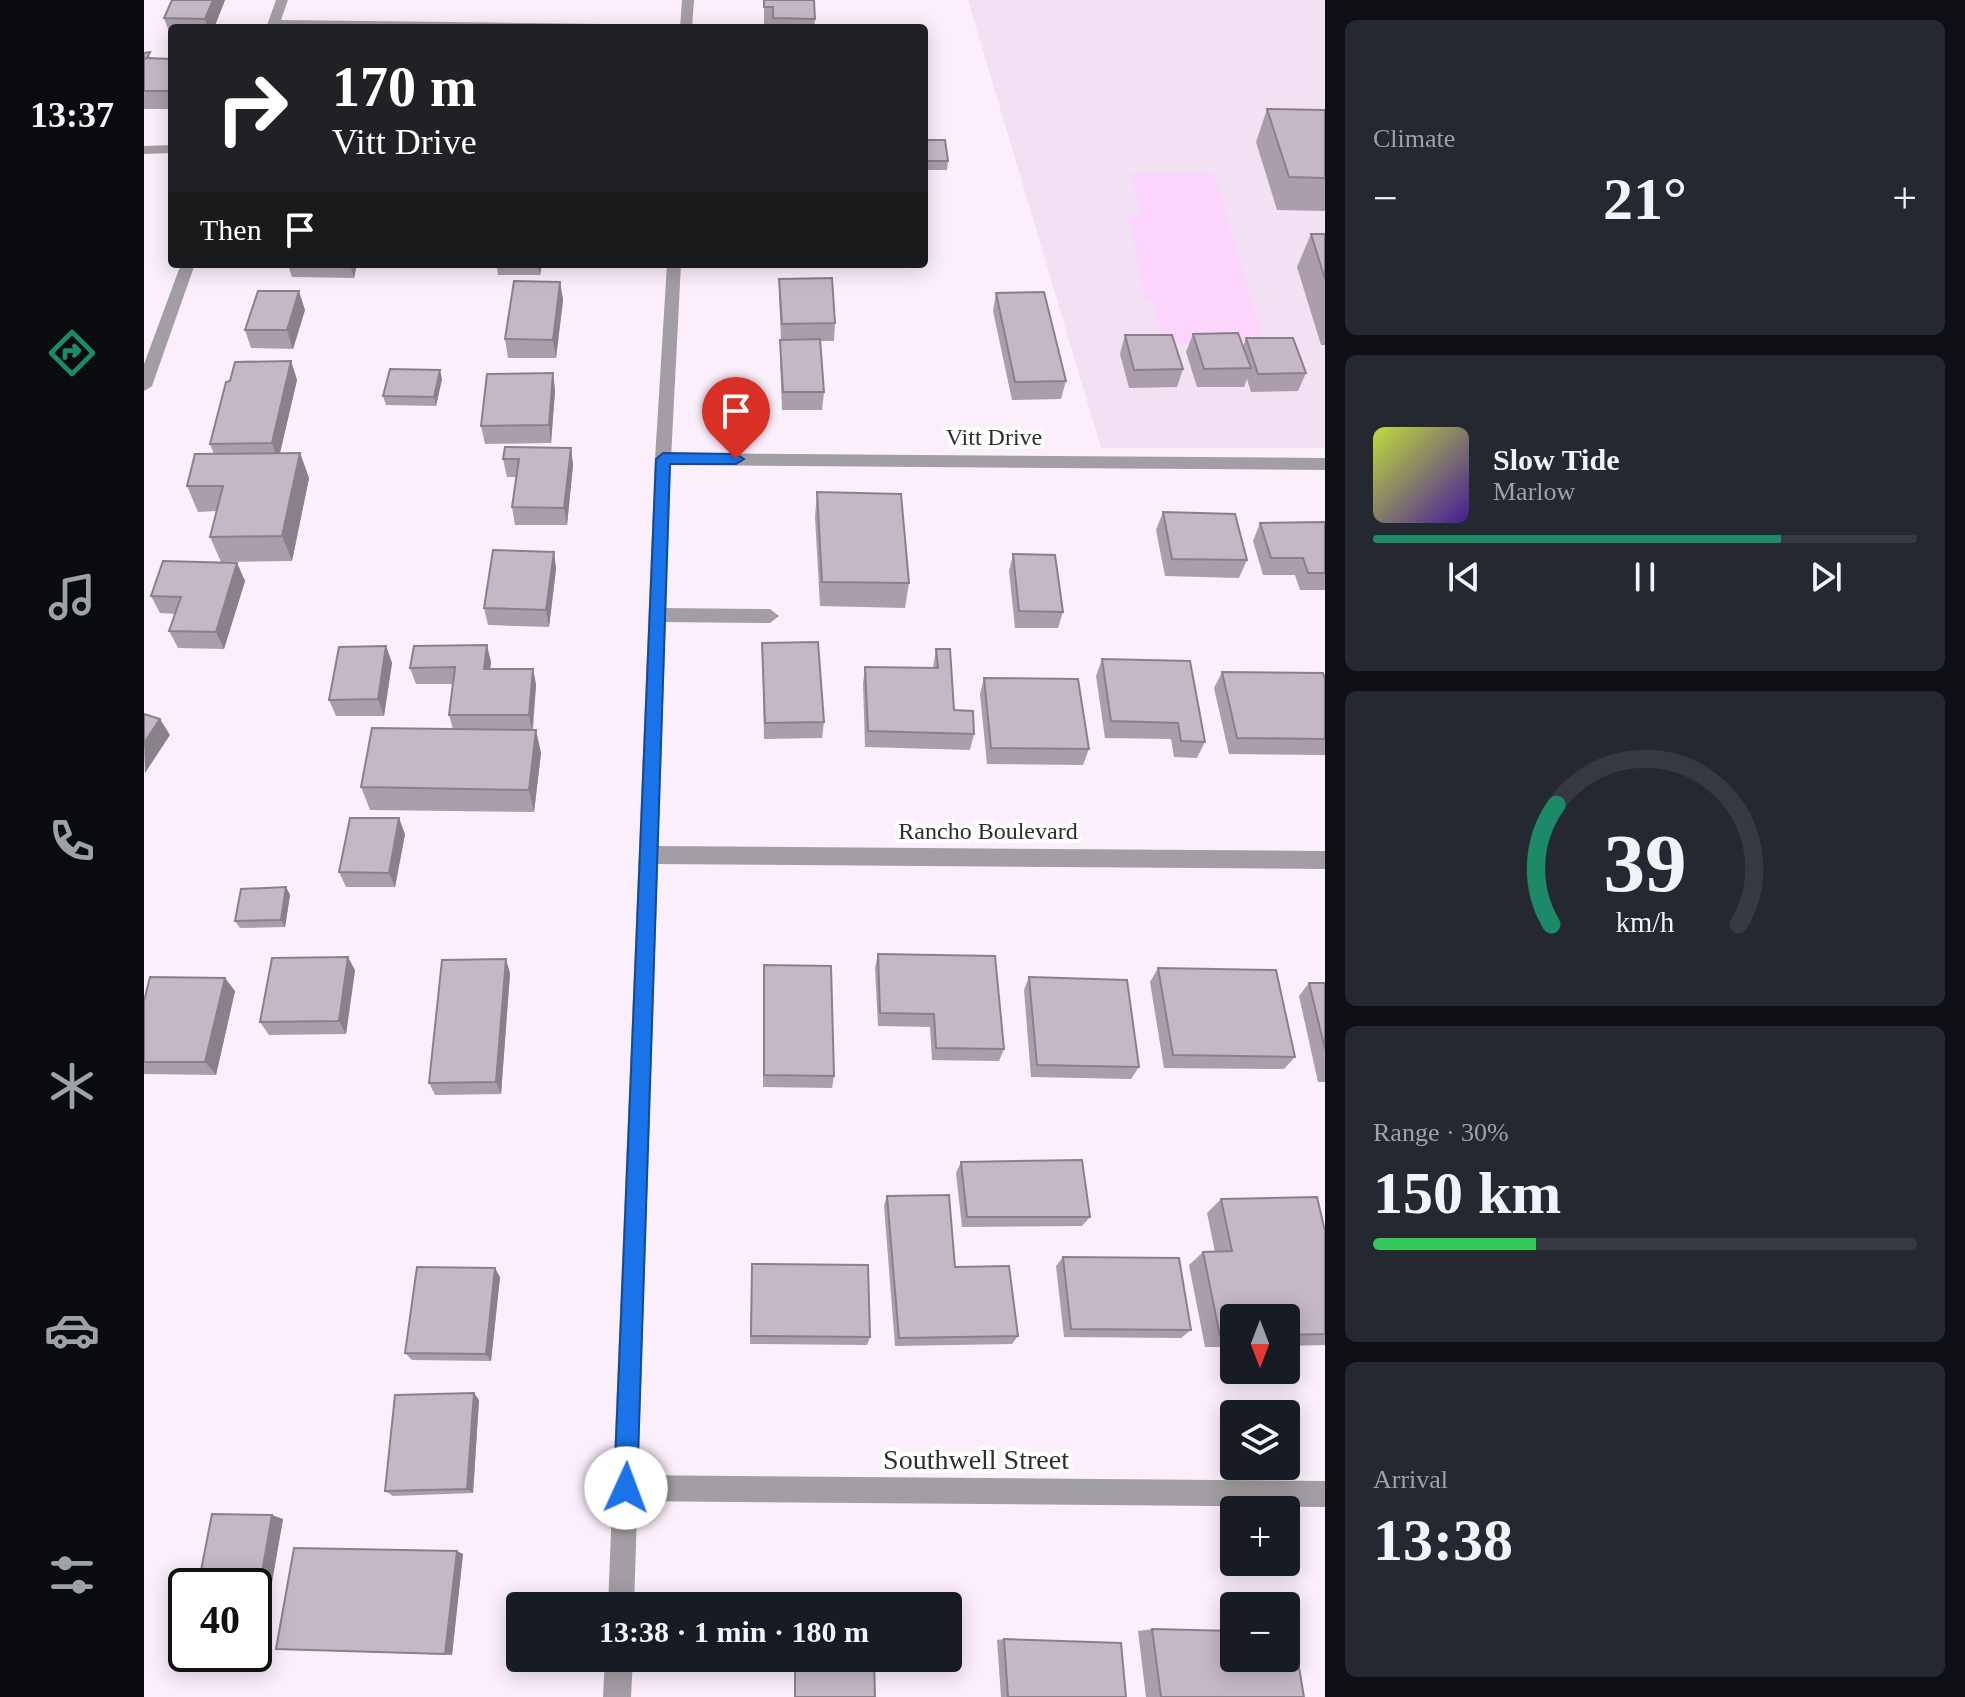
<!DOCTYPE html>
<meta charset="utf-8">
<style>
body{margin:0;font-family:"Times New Roman",serif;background:#242831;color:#f1f3f6;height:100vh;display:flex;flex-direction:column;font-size:30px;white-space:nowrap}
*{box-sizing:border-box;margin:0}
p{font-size:26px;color:#9ea1a6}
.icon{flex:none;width:44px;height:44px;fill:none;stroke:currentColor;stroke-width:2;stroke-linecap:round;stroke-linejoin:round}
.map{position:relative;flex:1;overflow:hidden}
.details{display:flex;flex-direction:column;gap:20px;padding:20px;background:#0d0f14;width:640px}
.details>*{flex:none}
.guide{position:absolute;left:24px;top:24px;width:760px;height:244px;border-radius:8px;box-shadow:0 4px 20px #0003;background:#202124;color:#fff;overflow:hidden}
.needle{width:52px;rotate:180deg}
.fabs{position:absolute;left:1076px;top:1304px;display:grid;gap:16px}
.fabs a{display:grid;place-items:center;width:80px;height:80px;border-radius:8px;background:#171b24;box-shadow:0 4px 20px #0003;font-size:40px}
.speed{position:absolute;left:24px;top:1568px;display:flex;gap:16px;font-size:40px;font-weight:700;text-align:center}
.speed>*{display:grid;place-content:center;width:104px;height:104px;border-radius:50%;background:#171b24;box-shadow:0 4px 20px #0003;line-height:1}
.speed .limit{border:4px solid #111;border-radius:12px;background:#fff;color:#111}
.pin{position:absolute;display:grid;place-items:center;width:68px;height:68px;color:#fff;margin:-82px -34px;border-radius:50% 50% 50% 0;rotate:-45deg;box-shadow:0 0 8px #0007}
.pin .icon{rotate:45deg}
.me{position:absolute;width:88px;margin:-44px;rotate:2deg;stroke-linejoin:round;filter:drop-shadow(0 0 6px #0008)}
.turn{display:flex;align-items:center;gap:28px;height:168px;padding:0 32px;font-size:36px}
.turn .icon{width:104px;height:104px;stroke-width:2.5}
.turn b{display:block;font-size:56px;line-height:68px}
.then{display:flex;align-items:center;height:76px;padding:0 32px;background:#0003;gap:16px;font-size:30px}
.big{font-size:60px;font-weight:700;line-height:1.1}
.details .widget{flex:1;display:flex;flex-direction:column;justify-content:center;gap:12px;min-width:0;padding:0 28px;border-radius:12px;background:#242831}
.details .dial{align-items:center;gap:0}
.dial svg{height:208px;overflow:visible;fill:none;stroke:#363941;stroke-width:7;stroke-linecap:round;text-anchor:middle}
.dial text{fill:#f1f3f6;stroke:none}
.song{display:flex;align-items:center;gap:24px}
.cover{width:96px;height:96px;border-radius:12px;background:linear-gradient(135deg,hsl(70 70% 55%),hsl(260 70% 35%))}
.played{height:8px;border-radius:4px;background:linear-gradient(90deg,#1c8967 75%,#363941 75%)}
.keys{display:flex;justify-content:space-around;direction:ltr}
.heat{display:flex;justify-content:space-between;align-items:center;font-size:44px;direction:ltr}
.charge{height:12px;border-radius:6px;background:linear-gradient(90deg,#34c759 30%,#363941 0)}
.trip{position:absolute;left:362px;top:1592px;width:456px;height:80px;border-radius:8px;background:#171b24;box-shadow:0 4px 20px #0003;font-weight:700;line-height:80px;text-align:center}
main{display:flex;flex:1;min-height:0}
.tabs{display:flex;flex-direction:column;width:144px;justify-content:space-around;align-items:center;background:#090b0e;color:#9ea1a6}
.tabs .icon{width:56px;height:56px}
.tabs .selected{color:#1c8967}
.tabs b{font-size:36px;color:#f1f3f6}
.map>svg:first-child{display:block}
.built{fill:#f2e0f3}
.green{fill:#fbd5fd}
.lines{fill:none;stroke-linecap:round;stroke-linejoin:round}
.service{fill:#a39ea3;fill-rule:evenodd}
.minor{fill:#a39ea3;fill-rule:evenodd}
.tertiary{fill:#a39ea3;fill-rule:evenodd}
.wall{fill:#a99ea9}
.shaded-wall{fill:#89818a}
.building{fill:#c4b8c5;stroke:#89818a;stroke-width:2}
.route{fill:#1a73e8;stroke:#114b97;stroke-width:2}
.labels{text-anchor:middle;stroke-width:8;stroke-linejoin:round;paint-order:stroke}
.street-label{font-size:24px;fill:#302b30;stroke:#fff}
.near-street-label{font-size:28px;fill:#302b30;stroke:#fff}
</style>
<main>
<nav class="tabs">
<b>13:37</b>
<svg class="icon selected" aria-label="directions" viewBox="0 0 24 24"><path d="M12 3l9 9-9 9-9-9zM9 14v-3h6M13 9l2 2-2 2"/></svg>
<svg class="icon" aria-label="music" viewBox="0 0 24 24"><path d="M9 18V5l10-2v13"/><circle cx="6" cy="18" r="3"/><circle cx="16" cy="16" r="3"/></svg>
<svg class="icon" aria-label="phone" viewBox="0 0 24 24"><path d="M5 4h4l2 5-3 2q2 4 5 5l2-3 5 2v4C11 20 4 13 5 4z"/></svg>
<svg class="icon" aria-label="climate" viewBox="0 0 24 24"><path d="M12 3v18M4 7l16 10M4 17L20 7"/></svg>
<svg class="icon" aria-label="car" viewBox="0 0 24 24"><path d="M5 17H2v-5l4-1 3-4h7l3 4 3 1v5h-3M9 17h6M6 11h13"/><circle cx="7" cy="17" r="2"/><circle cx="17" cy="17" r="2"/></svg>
<svg class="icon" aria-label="filters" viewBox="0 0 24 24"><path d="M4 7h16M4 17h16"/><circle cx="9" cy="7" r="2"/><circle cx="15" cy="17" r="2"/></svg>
</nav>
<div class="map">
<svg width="1181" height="1697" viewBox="0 0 1181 1697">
<rect width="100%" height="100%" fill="#fceffc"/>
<path class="built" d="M824,0h357v448h-224z"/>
<path class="green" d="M986,173h84l51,173 -102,-2 -9,-44h-9l-17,-85h14z"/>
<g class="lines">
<path class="service" d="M515,608l111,1 9,7 -9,7 -111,-1 -9,-7z"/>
<g class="minor">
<path d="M132,0h12l-7,20 322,4 6,4h-343z"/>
<path d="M28,145v8l-28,1v-8z"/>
<path d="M37,264h14l-43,122 -8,5v-27z"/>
<path d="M519,453l662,5v12l-662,-5 -8,-6z"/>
<path d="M506,846l675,5v18l-675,-5 -7,-3 -3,-6 3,-6z"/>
<path d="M482,1475l699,6v26l-699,-6 -9,-4 -4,-9 4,-9z"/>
</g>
<g class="tertiary">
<path d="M538,0h12l-2,28h-12z"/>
<path d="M523,264h14l-10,195 -37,1147h-26l47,-1147z"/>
<path d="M461,1658h28l-2,39h-28z"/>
</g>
</g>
<g class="wall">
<path d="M81,0l-11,28h-42v9h-1l-7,-19z"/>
<path d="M620,0l51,19 -1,9h-41v-2h-9z"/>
<path d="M0,53l8,5 20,1v50h-28z"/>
<path d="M1123,109l58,1v101l-48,-1 -21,-68z"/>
<path d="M780,140l24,21 -1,9h-23z"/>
<path d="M1167,234h14v111h-4l-24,-78z"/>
<path d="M127,264h86l-3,14 -62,-1 -4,-12z"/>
<path d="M331,264h67l-2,11h-42l-1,-7h-22z"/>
<path d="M631,264h65v4l-65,-1z"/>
<path d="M635,279l56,44 -1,18h-14l4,51 -2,18h-40l-2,-52 1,-18 -2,-43z"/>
<path d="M416,282l3,18 -7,58h-48l-3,-19z"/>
<path d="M852,293l70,88 -5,18 -49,1 -19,-89z"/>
<path d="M161,310l-12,39 -42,-1 -6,-18z"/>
<path d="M1049,334l50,13 3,-9 60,35 -8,18 -47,1 -4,-13 -3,8h-47l-11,-35z"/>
<path d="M981,335l58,34 -6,18 -48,1 -9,-34z"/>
<path d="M147,361l6,19 -17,73h20l9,25 -17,83 -71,1 -11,-25 6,-26 -18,1 -11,-26 27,-32 -4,-10 20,-63z"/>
<path d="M409,373l2,18 -4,52 -66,1 -4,-18z"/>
<path d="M298,379l-6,27 -50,-1 -3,-9z"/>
<path d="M427,448l2,17 -6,60h-52l-3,-18 4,-30h-9l-4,-18z"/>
<path d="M673,492l92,91 -4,25 -85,-2 -5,-89z"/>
<path d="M1019,512l84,48 -8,18 -74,-2 -9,-46z"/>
<path d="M1181,522v68h-25l-5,-15h-32l-10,-34 7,-18z"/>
<path d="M410,552l2,17 -7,58 -61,-2 -4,-17z"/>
<path d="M869,554l50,58 -5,16h-43l-6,-57z"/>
<path d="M93,563l8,18 -21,68 -46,-1 -9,-17 6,-17 -15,-1 -9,-17z"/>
<path d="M618,643l62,79 -2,16 -58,1z"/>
<path d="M242,646l6,17 -8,53h-48l-7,-16z"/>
<path d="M792,649l18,61 20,24 -4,16 -105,-3 -2,-63 2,-17 68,1z"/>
<path d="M958,659l103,83 -8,16 -23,-1 -3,-18 -66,-1 -9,-62z"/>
<path d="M347,662l-1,7h43l3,16 -3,45 8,23 -7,59 -164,-2 -9,-23 92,-58 -4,-14 4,-31h-37l-6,-16z"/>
<path d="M1078,672l103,7v76l-96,-1 -15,-66z"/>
<path d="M840,678l105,71 -6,16 -96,-1 -7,-70z"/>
<path d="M261,834l-10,53h-49l-7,-15z"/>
<path d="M142,887l4,8 -5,32 -45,1 -5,-7z"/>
<path d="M734,954l126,95 -5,12 -67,-1 -2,-33 -52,-1 -3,-58z"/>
<path d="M1014,968l137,89 -11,12 -120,-1 -14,-86z"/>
<path d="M211,970l-9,64 -77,1 -9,-13z"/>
<path d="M366,973l-9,121 -66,1 -6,-12z"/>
<path d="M885,977l110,90 -8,12 -100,-2 -7,-87z"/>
<path d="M619,979l71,97 -2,12 -69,-1z"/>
<path d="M1165,983h16v99h-7l-19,-86z"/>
<path d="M91,991l-19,84 -72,-1v-73z"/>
<path d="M817,1162l129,55 -8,9 -120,1 -6,-54z"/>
<path d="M743,1196l68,71 63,69 -6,8 -117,2 -11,-140z"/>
<path d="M1077,1199l104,32v114l-39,1v-28h-52v29h-29l-16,-82 14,-13h12l-8,-39z"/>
<path d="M919,1257l128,73 -10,8 -117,-1 -8,-71z"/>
<path d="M608,1264l118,73 -3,8 -117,-1z"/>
<path d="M356,1277l-9,84 -79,-1 -7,-7z"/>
<path d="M335,1400l-6,93 -80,3 -8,-5z"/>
<path d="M139,1519l-13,74 -16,-1v-6z"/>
<path d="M319,1554l-11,101 -176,-6z"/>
<path d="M1008,1629l152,68h-158l-8,-66z"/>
<path d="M860,1639l122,58h-125l-4,-57z"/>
<path d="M650,1658h80l1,39h-81z"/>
</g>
<g class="shaded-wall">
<path d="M69,0h12l-11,28h-6l-3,-9z"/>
<path d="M206,264h7l-3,14z"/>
<path d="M394,264h4l-2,11z"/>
<path d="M416,282l3,18 -7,58 -3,-18z"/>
<path d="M155,291l6,19 -12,39 -6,-19z"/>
<path d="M147,361l6,19 -19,81 -6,-18z"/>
<path d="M296,370l2,9 -6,27 -2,-9z"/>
<path d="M409,373l2,18 -4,52 -2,-18z"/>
<path d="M427,448l2,17 -6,60 -3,-17z"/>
<path d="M156,453l9,25 -17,83 -10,-25z"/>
<path d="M410,552l2,17 -7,58 -3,-17z"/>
<path d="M93,563l8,18 -21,68 -8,-17z"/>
<path d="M343,645l4,17 -3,23 -4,-16z"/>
<path d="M242,646l6,17 -8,53 -6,-17z"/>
<path d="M389,669l3,16 -4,46 -3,-16z"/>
<path d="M16,719l10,16 -25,38 -1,-30z"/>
<path d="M392,730l5,23 -7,59 -5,-22z"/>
<path d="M255,818l6,16 -10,53 -6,-14z"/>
<path d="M142,887l4,8 -5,32 -4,-7z"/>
<path d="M204,957l7,13 -9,64 -7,-13z"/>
<path d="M362,959l4,14 -9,121 -5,-12z"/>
<path d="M81,978l10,13 -19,84 -11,-13z"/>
<path d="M351,1268l5,9 -9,84 -5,-7z"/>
<path d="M330,1393l5,7 -6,93 -6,-4z"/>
<path d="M128,1515l11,4 -13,74 -11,-3z"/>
<path d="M313,1551l6,3 -11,101 -7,-1z"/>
</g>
<g class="building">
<path d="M28,0h41l-8,19 -41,-1z"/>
<path d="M620,0h50l1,19 -42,-1v-11h-9z"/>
<path d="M6,52l-3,6h-2l-1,3v-8z"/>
<path d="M1,58l27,1v32h-28v-30z"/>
<path d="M1123,109l58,1v68l-36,-1z"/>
<path d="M780,140h21l3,21h-24z"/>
<path d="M1167,234h14v45z"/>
<path d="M688,278l3,45 -53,1 -3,-45z"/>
<path d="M370,281l46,1 -7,58 -48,-1z"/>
<path d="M114,291h41l-12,39h-42z"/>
<path d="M900,292l22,89 -51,1 -19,-89z"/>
<path d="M1094,333l13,35 -47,1 -11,-35z"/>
<path d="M981,335h47l11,34 -49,1z"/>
<path d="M1102,338h47l13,35 -48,1z"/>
<path d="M676,339l4,53h-41l-3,-52z"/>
<path d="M147,361l-19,82 -62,1 16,-62 4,-1 5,-19z"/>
<path d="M246,369l50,1 -6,27 -51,-1z"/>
<path d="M409,373l-4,52 -68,1 6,-52z"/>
<path d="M361,447l66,1 -7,60 -52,-1 7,-48h-16z"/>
<path d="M156,453l-18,83 -72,1 13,-51h-36l8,-32z"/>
<path d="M673,492l84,2 8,89 -87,-1z"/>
<path d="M1019,512l72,2 12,46 -75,-1z"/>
<path d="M1181,522v51h-17l-5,-15h-32l-11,-35z"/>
<path d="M349,550l61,2 -8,58 -62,-2z"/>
<path d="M869,554l42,1 8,57 -44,-1z"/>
<path d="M19,561l74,2 -21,69 -47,-1 12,-34 -30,-1z"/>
<path d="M674,642l6,80 -59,1 -3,-80z"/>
<path d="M343,645l-3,24h49l-4,46h-80l6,-48 -45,1 4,-22z"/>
<path d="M242,646l-8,53 -49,1 10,-53z"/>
<path d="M792,649h14l4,61 19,1 1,23 -106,-3 -3,-64 73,1z"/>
<path d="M958,659l88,2 15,81 -24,-1 -3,-18 -67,-2z"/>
<path d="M1078,672l101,1 2,6v60l-88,-1z"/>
<path d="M840,678l94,1 11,70 -98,-1z"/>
<path d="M0,714l16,5 -16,24z"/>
<path d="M228,728l164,2 -7,60 -168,-3z"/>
<path d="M206,818h49l-10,55 -50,-1z"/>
<path d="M142,887l-5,33 -46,1 6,-32z"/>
<path d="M734,954l117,2 9,93 -68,-1 -2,-34 -54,-1z"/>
<path d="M204,957l-9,64 -79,1 12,-64z"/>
<path d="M362,959l-10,123 -67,1 13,-123z"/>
<path d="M620,965l67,1 3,110 -70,-1z"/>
<path d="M1014,968l118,2 19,87 -122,-2z"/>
<path d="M6,977l75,1 -20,84h-61v-61z"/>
<path d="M885,977l98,3 12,87 -102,-2z"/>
<path d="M1165,983h16v66z"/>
<path d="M938,1160l8,57h-123l-6,-55z"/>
<path d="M805,1195l6,72 54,-1 9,70 -119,2 -12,-142z"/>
<path d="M1173,1197l8,34v103l-39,1v-17h-52v18h-14l-17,-84 29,-1 -11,-52z"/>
<path d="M919,1257l116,1 12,72 -120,-1z"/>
<path d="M608,1264l116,1 2,72 -119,-1z"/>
<path d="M273,1267l78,1 -9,86 -81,-1z"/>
<path d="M330,1393l-7,96 -82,2 10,-96z"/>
<path d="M68,1514l60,1 -13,75h-5v-4h-56z"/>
<path d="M150,1548l163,3 -12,103 -169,-5z"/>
<path d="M1008,1629l82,2v27h52v-26h7l11,65h-143z"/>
<path d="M860,1639l117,4 5,54h-118z"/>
<path d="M651,1658h79l1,39h-80z"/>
</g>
<path class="route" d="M519,453l73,1 8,5 -8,5h-66l-33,1024 -3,9 -8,3 -9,-3 -3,-9 42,-1029z"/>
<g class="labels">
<g class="street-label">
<text x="850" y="445">Vitt Drive</text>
<text x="844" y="839">Rancho Boulevard</text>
</g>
<g class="near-street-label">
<text x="832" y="1469">Southwell Street</text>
</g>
</g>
</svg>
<div class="fabs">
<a><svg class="needle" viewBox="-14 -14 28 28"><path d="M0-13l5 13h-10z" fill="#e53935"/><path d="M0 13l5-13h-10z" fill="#9ea1a6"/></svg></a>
<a><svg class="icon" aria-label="layers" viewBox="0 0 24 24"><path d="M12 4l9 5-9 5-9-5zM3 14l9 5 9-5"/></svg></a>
<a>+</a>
<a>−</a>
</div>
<div class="speed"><div class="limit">40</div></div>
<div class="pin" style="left:592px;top:459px;background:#d93025"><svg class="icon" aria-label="arrive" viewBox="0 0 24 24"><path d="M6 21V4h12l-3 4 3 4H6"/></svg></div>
<svg class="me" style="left:482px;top:1488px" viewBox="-20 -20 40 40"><circle r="19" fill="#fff"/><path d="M0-13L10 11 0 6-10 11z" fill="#1a73e8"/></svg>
<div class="trip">13:38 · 1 min · 180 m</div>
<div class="guide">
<div class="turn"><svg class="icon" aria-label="right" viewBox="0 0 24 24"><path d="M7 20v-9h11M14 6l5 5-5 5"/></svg><div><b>170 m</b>Vitt Drive</div></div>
<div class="then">Then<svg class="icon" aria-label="arrive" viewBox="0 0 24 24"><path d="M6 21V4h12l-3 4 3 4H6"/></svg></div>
</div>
</div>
<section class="details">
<div class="widget"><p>Climate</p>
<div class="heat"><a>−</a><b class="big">21°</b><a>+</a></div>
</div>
<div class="widget">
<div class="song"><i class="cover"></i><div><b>Slow Tide</b><p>Marlow</p></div></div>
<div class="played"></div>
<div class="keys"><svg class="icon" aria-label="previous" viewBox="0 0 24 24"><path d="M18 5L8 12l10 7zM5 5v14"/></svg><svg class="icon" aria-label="pause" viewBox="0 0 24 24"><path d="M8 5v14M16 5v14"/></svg><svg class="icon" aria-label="next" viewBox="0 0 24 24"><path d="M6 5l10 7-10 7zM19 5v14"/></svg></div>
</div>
<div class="widget dial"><svg viewBox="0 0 100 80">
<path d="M14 69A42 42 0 1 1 86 69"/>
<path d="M14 69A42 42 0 0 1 16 23" stroke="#1c8967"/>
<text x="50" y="56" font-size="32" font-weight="700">39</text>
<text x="50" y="72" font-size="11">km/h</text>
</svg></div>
<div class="widget"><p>Range · 30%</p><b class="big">150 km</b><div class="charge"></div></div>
<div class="widget"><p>Arrival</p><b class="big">13:38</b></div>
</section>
</main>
